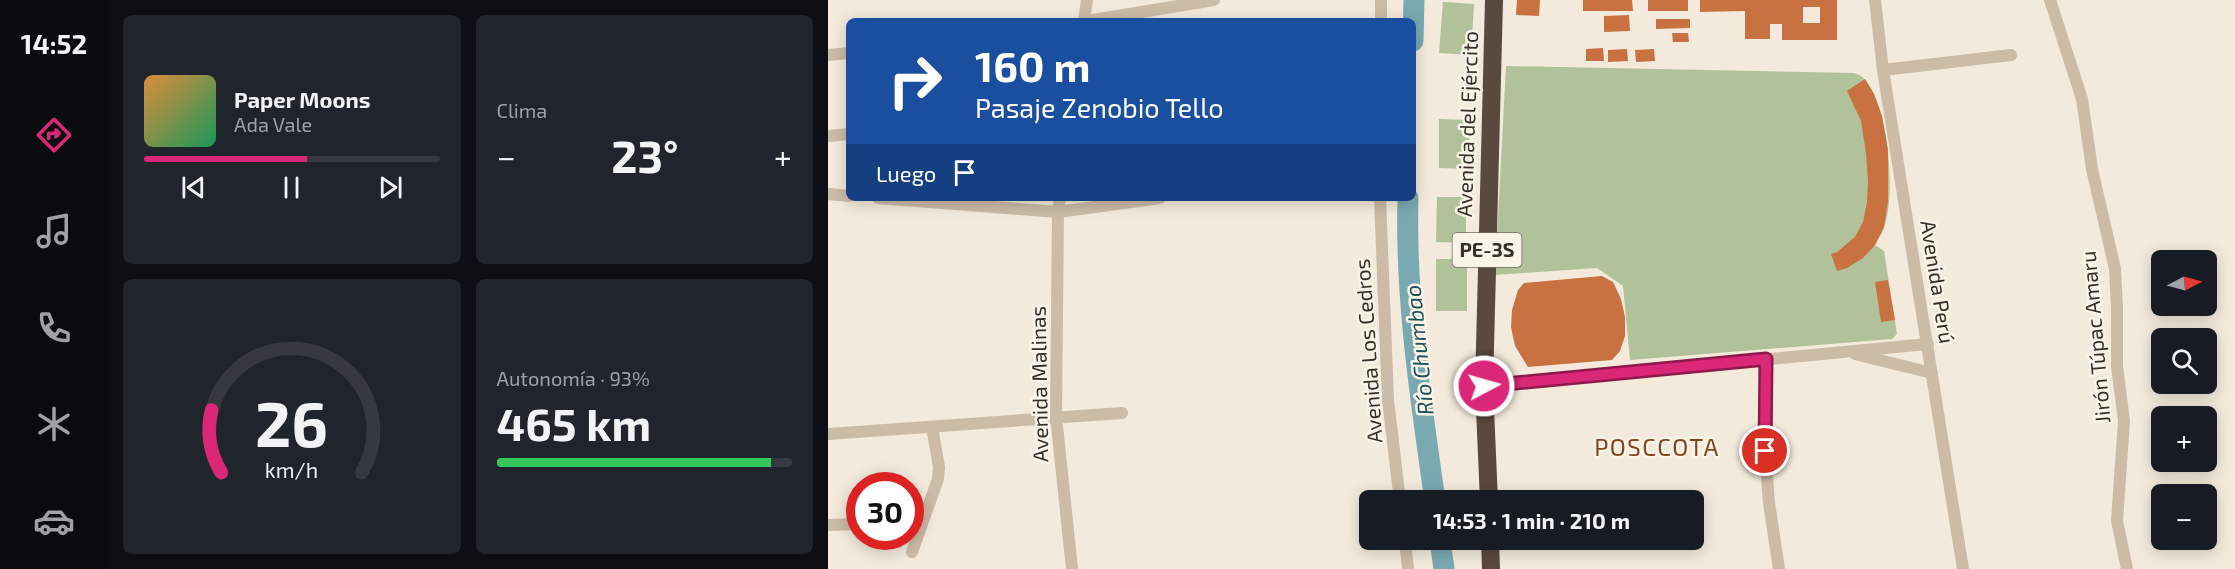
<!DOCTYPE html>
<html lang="es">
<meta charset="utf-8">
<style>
body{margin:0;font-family:"Exo 2",sans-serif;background:#20242c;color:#f1f3f6;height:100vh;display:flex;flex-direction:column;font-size:22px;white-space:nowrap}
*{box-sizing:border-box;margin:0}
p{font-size:20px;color:#9ea1a6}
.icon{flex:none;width:33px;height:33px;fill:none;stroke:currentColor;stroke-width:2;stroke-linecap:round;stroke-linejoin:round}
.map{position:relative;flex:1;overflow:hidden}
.side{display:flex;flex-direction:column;gap:15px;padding:15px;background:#0d0f14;width:720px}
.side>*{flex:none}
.banner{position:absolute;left:18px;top:18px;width:570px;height:183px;border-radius:9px;box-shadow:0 3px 15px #0003;background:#1a4fa0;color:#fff;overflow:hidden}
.needle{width:39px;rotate:84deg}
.buttons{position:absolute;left:1323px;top:250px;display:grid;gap:12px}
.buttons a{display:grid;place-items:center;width:66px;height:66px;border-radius:9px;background:#171b24;box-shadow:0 3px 15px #0003;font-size:30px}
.speed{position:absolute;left:18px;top:472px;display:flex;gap:12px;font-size:30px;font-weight:700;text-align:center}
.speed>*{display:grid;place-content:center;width:78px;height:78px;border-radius:50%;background:#171b24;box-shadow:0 3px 15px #0003;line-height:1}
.speed .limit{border:9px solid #d22;background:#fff;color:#111}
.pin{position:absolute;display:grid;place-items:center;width:51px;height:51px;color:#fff;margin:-26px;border:3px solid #fff;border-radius:50%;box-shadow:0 2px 6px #0007}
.me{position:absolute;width:66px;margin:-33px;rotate:84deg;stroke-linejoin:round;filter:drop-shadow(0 0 4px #0008)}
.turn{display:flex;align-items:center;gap:21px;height:126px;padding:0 30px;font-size:27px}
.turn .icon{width:78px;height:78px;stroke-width:2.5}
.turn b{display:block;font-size:42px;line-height:51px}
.then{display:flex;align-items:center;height:57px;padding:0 30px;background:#0003;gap:12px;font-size:22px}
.big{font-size:45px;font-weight:700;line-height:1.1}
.side .tile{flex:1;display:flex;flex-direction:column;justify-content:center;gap:9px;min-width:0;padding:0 21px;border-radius:9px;background:#20242c}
.side .dial{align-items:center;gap:0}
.dial svg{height:156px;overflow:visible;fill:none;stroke:#363941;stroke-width:7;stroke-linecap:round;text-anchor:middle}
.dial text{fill:#f1f3f6;stroke:none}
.song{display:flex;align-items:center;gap:18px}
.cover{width:72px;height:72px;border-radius:9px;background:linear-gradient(135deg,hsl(30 70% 55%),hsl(150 70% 35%))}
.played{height:6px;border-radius:3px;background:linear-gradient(90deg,#db2777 55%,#363941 55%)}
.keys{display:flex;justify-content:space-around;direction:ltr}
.heat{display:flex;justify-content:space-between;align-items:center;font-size:33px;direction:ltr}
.charge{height:9px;border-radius:4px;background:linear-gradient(90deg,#34c759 93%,#363941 0)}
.side .tiles{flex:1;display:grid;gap:15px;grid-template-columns:repeat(2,1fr)}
.trip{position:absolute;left:531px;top:490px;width:345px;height:60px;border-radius:9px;background:#171b24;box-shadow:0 3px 15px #0003;font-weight:700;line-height:60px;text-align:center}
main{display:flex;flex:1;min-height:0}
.dock{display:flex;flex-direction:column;width:108px;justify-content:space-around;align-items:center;background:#090b0e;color:#9ea1a6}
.dock .icon{width:42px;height:42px}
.dock .on{color:#db2777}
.dock b{font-size:27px;color:#f1f3f6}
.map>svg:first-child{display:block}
.green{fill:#b1c29b}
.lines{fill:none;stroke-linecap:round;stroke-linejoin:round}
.river{stroke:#79a9b1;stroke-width:21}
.building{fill:#ca7142;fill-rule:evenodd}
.minor{stroke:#cbbba7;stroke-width:12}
.highway{stroke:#59493e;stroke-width:18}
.route-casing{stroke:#8e194d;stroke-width:15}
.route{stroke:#db2777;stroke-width:10}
.labels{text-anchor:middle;stroke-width:5;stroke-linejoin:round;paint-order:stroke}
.shield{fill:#faf4e8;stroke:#726962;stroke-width:1.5}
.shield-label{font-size:20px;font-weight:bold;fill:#372e28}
.street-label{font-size:21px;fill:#372e28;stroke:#faf4e8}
.water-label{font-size:22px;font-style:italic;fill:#1c505a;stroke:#faf4e8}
.quarter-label{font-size:24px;letter-spacing:1.5px;fill:#89421e;stroke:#faf4e8}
</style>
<main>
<nav class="dock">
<b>14:52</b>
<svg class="icon on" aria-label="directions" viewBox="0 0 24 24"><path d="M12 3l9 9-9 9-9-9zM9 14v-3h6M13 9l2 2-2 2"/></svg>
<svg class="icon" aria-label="music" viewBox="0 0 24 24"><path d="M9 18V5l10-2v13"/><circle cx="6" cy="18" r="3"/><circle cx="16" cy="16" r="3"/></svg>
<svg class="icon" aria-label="phone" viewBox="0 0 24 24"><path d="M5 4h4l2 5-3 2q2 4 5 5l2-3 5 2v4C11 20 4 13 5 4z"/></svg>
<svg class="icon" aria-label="climate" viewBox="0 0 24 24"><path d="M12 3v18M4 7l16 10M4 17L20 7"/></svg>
<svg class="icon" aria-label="car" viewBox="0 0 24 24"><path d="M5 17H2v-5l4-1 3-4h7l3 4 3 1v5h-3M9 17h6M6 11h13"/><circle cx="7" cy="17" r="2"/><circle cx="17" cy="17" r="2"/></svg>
</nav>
<section class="side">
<div class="tiles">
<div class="tile">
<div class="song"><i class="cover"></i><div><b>Paper Moons</b><p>Ada Vale</p></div></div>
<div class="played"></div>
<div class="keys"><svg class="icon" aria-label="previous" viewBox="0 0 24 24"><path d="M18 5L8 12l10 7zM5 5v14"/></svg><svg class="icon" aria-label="pause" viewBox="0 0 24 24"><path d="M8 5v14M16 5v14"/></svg><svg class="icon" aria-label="next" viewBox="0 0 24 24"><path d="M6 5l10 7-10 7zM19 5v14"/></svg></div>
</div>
<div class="tile"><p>Clima</p>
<div class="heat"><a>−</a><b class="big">23°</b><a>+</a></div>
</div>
<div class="tile dial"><svg viewBox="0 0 100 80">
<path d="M14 69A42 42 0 1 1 86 69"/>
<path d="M14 69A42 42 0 0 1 9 37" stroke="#db2777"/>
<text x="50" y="56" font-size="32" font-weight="700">26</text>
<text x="50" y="72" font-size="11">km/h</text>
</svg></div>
<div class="tile"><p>Autonomía · 93%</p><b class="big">465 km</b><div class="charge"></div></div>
</div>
</section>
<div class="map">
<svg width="1407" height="569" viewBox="0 0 1407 569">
<rect width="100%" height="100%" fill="#f3eadb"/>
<g class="green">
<path d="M615,2l31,2 -3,51 -32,-2z"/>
<path d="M678,66l348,7c4,1 9,4 11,7 24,26 31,116 19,148 -2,6 -6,11 -9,17l9,6 13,83 -5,5 -262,21 -7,-74 -26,-18 -102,7z"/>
<path d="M611,119l31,1 -1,49 -30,-1z"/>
<path d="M609,197h29v46l-30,-1z"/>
<rect x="608" y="259" width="31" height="52"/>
</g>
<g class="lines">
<g class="river">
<path d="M585,41l1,-41"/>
<path d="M580,198c-3,101 13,203 27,303"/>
<path d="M612,540l4,29"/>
</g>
</g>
<g class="building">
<path d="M689,0h23l-1,16 -23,-1z"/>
<path d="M755,0h49l1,11h-50z"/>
<rect x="820" y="0" width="40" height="11"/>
<path d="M872,0h137v40h-55v-16h-12v15h-25v-28l-45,1zM975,7h17v16h-17z"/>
<path d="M801,15l1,16 -26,1v-16z"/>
<path d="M828,19h34v9l-34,1z"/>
<path d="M844,33h16l1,9h-16z"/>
<path d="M775,48l1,13h-18v-12z"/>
<path d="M799,49l1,12 -20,1v-12z"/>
<path d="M826,49l1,12 -19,1 -1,-12z"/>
<path d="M1037,79l9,15 8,22 6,34v51l-4,26 -9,18 -12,13 -16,10 -10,3 -6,-17 6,-2 18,-15 8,-15 4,-20 1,-21 -2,-28 -5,-32 -14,-30z"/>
<path d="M774,276l11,6 8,17 4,18v19l-5,15 -8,9 -84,7 -13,-21 -4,-19 1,-17 6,-20 6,-7z"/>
<path d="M1060,280l7,40 -14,2 -6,-40z"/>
</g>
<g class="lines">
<g class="minor">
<path d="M1047,0l8,70 80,499"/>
<path d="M1222,0l32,99 10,70 23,100 2,39v58l7,55 -7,100 10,48"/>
<path d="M256,21l3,-21"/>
<path d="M259,21l127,-21"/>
<path d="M553,21v-21"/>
<path d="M0,55l21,-2"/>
<path d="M1055,70l128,-15"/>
<path d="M0,136l21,-2"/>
<path d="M0,194l21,2"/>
<path d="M50,198l180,14 102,-14"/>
<path d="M232,198l-2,14 -2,204 16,153"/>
<path d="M552,198l8,202 12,101"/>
<path d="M1027,354l77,19"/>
<path d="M938,359l-1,92 4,52 10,66"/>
<path d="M656,386l444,-42"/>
<path d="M0,434l294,-21"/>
<path d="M0,525l32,-1"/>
<path d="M577,540l3,29"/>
<path d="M84,552l26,-73 1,-12 -7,-40"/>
</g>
<g class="highway">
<path d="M661,501l-5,-115 10,-386"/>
<path d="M662,540l1,29"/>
</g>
</g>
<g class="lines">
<defs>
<path id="route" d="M656,386l282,-27 -1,92"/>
</defs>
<use href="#route" class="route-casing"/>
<use href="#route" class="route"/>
</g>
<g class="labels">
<rect class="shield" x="624.5" y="233" width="69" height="34" rx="4.5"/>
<g class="shield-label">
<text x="659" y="257">PE-3S</text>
</g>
<g class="street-label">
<text transform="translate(640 124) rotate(-88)" y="7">Avenida del Ejército</text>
<text transform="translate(1109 282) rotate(81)" y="7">Avenida Perú</text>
<text transform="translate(1268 337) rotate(-95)" y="7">Jirón Túpac Amaru</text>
<text transform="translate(541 351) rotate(-94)" y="7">Avenida Los Cedros</text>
<text transform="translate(212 384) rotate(-91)" y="7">Avenida Malinas</text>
</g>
<g class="water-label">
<text transform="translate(591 350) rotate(-96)" y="8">Río Chumbao</text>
</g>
<g class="quarter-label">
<text x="829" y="456">POSCCOTA</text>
</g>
</g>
</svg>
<div class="buttons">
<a><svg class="needle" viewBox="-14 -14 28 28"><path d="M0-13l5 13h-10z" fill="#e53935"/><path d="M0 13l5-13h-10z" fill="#9ea1a6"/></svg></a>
<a><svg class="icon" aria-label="search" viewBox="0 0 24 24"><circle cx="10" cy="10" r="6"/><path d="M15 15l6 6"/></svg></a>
<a>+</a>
<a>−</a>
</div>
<div class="speed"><div class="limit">30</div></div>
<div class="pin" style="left:937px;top:451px;background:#d93025"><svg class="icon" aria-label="arrive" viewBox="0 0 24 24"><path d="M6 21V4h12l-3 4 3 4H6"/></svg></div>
<svg class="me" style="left:656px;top:386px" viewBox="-20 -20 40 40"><circle r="17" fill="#db2777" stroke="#fff" stroke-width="3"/><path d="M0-11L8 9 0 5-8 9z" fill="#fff"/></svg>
<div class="trip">14:53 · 1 min · 210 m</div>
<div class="banner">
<div class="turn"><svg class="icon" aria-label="right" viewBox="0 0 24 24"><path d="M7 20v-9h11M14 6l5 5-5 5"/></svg><div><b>160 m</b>Pasaje Zenobio Tello</div></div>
<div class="then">Luego<svg class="icon" aria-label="arrive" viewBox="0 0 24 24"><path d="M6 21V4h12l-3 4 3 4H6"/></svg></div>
</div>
</div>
</main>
